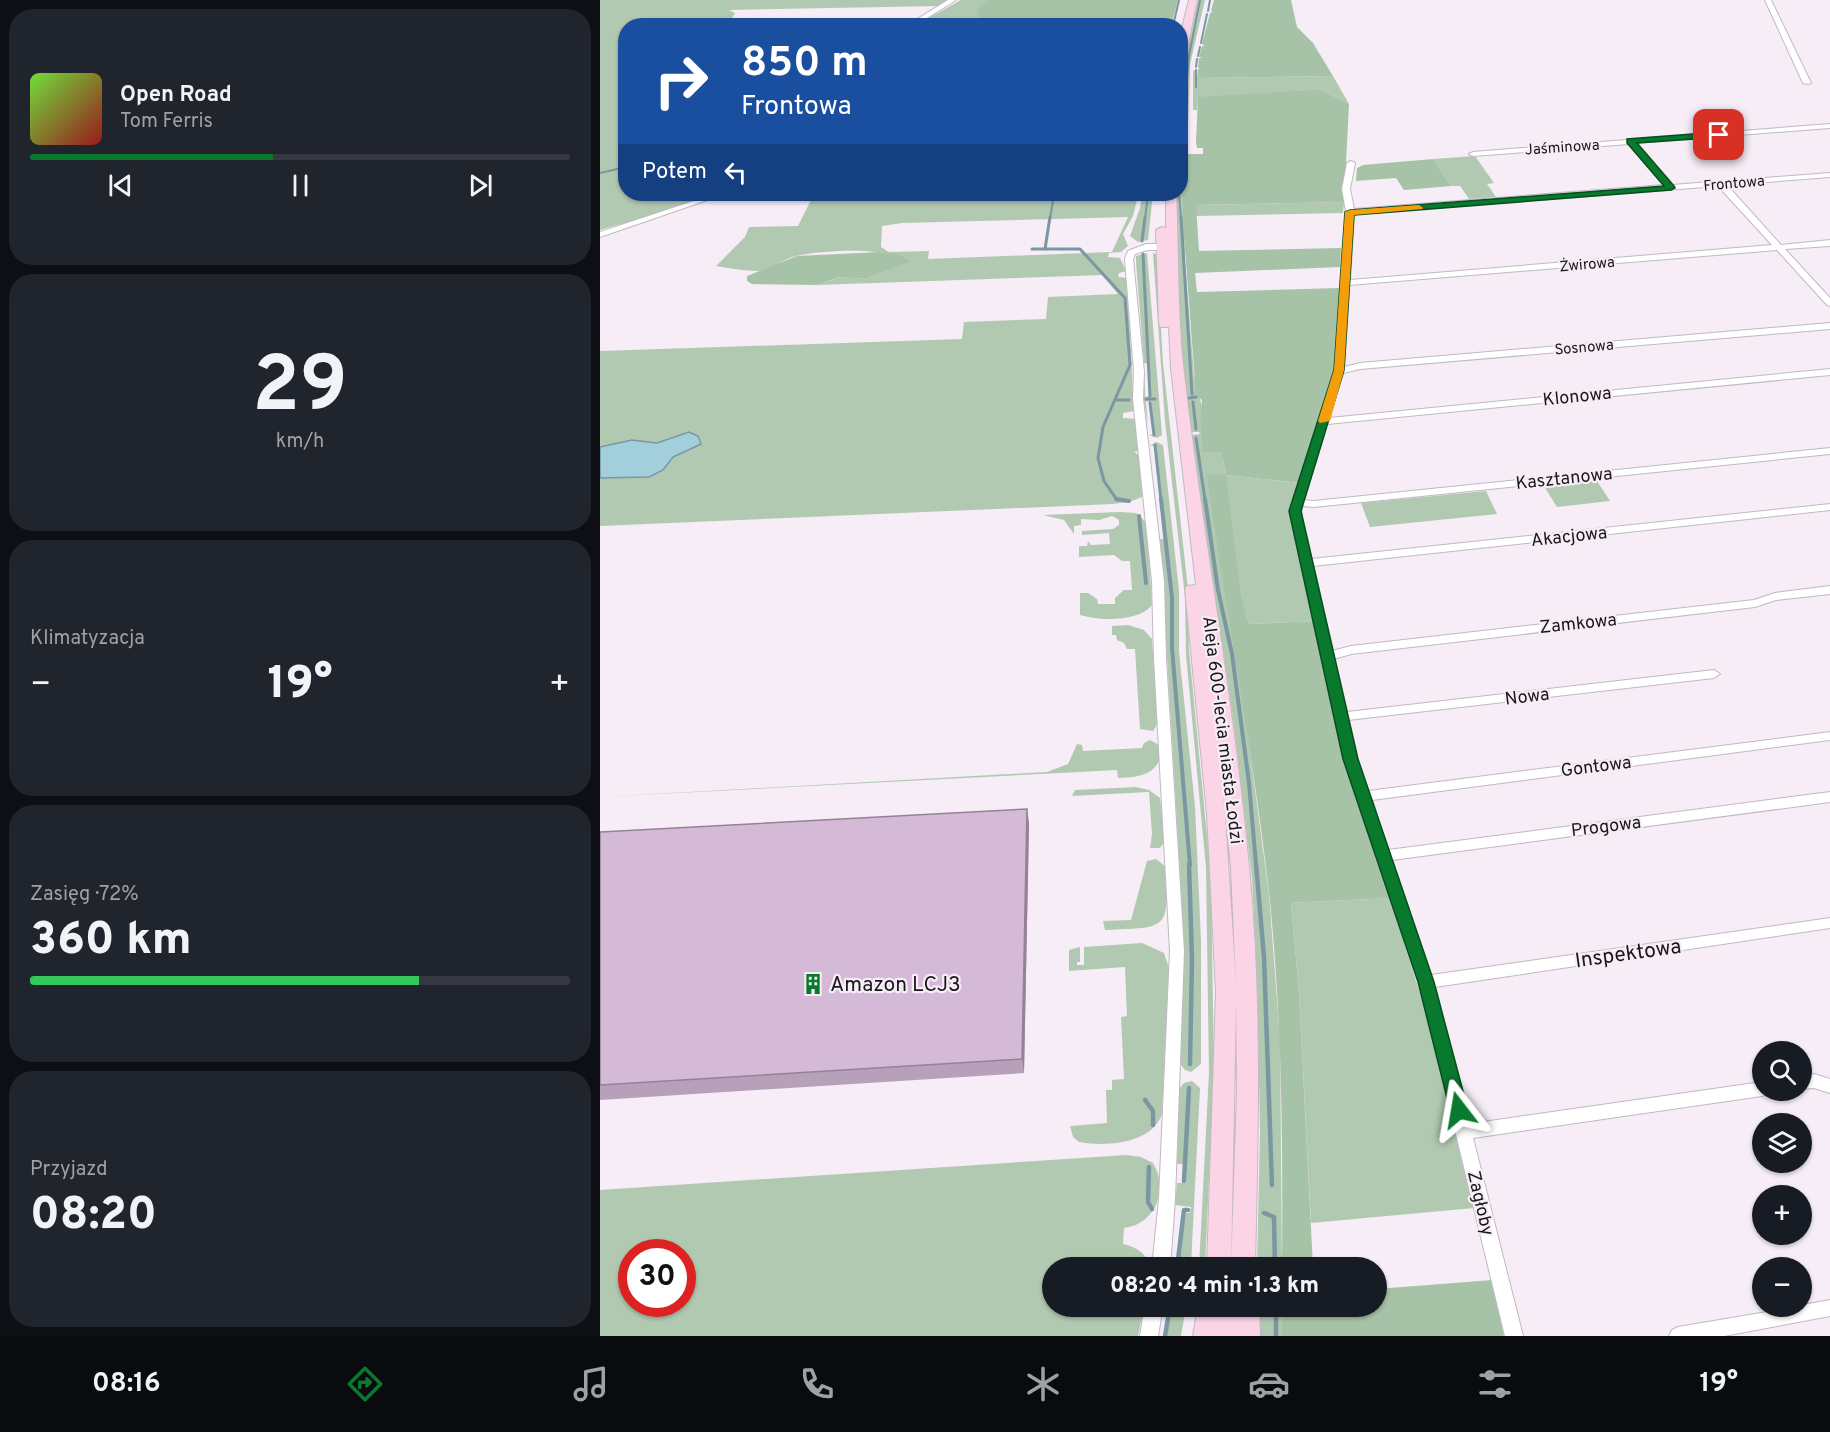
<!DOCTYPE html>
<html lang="pl">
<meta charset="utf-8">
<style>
body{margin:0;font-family:Overpass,sans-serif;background:#20242c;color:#f1f3f6;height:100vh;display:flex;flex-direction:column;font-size:22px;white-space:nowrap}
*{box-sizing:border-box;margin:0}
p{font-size:20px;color:#9ea1a6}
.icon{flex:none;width:33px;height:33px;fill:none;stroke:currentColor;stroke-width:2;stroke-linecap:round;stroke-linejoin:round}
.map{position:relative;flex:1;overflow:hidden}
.details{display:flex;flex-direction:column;gap:9px;padding:9px;background:#0d0f14;width:600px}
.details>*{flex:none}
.hud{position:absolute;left:18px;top:18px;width:570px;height:183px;border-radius:24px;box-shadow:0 2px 4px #0004;background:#1a4fa0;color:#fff;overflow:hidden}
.buttons{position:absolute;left:1152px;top:1041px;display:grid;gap:12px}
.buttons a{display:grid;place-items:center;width:60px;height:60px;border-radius:50%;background:#171b24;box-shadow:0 2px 4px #0004;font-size:30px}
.speed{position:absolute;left:18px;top:1239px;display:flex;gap:12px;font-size:30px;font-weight:700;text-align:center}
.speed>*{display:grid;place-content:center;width:78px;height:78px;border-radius:50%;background:#171b24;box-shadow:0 2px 4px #0004;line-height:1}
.speed .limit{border:9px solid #d22;background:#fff;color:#111}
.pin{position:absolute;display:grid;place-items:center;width:51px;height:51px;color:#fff;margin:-26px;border-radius:12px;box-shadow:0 3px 9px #0006}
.me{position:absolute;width:66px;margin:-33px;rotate:346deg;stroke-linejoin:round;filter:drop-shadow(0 0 4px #0008)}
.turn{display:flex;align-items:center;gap:21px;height:126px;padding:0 24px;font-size:27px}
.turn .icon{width:78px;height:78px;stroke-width:2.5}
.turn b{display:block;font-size:42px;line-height:51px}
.then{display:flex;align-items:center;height:57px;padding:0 24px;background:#0003;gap:12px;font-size:22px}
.big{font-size:45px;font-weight:800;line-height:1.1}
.details .tile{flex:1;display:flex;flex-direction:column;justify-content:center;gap:9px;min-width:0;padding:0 21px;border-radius:24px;background:#20242c}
.details .dial{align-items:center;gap:0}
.dial b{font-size:78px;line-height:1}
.song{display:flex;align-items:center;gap:18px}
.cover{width:72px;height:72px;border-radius:9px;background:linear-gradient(135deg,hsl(100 70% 55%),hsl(0 70% 35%))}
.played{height:6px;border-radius:3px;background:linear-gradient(90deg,#09792e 45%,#363941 45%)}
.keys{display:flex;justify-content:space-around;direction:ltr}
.heat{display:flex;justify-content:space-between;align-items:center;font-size:33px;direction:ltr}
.charge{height:9px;border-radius:4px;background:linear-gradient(90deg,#34c759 72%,#363941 0)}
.trip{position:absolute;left:442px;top:1257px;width:345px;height:60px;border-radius:30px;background:#171b24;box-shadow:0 2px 4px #0004;font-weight:800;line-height:60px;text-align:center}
.dock{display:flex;height:96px;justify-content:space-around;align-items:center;background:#090b0e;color:#9ea1a6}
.dock .icon{width:42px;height:42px}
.dock .current{color:#09792e}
.dock b{font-size:27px;color:#f1f3f6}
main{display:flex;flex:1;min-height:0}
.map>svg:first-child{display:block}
.green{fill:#b2c9b1;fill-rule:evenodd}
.forest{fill:#a7c3a7}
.water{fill:#a3cedc;stroke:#7a97a2;stroke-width:1.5}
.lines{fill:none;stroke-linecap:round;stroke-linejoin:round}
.stream-far3{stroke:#7a97a2;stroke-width:2}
.stream-far2{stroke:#7a97a2;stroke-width:3}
.stream-far1{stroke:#7a97a2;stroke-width:4}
.stream{stroke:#7a97a2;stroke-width:4.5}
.minor-casing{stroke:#c1b9c2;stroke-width:2}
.secondary-casing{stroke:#c1b9c2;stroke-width:2}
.minor{fill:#fff;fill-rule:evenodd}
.secondary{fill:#fbd4e5;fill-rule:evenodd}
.wall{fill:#b7a0b9}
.shaded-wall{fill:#958296}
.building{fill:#d5bad7;stroke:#958296;stroke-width:1.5}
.route{fill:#09792e;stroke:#064f1e;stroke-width:1.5}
.slow{fill:#f59e0b}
.labels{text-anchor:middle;stroke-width:4.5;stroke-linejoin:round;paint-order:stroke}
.far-street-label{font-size:15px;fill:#1a171a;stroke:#f6edf6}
.street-label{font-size:18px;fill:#1a171a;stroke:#f6edf6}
.near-street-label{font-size:21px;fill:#1a171a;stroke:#f6edf6}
.near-poi-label{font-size:21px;fill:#1a171a;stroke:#f6edf6;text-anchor:start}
</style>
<main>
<section class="details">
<div class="tile">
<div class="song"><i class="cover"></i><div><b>Open Road</b><p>Tom Ferris</p></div></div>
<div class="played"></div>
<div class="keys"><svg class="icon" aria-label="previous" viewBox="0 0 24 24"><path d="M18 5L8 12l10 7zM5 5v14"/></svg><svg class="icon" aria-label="pause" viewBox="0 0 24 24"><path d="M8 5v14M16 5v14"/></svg><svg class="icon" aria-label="next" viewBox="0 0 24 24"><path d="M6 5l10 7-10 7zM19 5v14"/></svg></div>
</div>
<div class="tile dial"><b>29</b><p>km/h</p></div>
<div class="tile"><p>Klimatyzacja</p>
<div class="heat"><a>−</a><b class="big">19°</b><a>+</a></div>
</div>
<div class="tile"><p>Zasięg · 72%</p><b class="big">360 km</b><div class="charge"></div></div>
<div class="tile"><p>Przyjazd</p><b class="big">08:20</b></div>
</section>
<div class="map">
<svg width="1230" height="1336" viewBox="0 0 1230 1336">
<rect width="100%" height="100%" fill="#f6edf6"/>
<g class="green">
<path d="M0,0h349l-10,6 -210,4 6,3 -7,12 -102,1v168h86l-52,19 -60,17z"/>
<path d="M361,0h26l-1,22 22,1 -94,3z"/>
<path d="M598,0h7l-15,64 -3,90 -4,1 2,106 9,114 9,36 -3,10 4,31 17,-1 5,24 75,8 -8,22 21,116 -65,3 -9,-36 -3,67 32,239 11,146 2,227h-25l3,-136 -3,-152 -5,-100 -18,-153 -11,-77 -12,-49 -20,-165 9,-1 -1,-2h-9l-9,-57 -7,-181h6v-106z"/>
<path d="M597,69l1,9 135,-2 16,28 -29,-15 -122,9 -1,12h-4v-39z"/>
<path d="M875,156l19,27 -7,1 9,13 -27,2 -9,-13h-9l-18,-27z"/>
<path d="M214,194h321l3,2 -5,20 -10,18 5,12 -7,6 -12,1 -1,4 12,1 6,13 -7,2 -1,4 9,1 7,133 -11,2v5l13,1 3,32 -5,1 6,4 2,41 -13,5 -17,2 -512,22v-175l362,-12 2,-17 82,-3 2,-22 70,-3 -16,-19 -285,10 24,-8 24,2 44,-17c-20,-16 -87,-12 -113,-6 -13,3 -24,14 -38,15 -14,0 -29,-3 -42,-5l29,-29 4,-10 49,-1zM528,217l-16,35 -184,7 1,-8 -40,1 -8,-5 1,-21 20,-3z"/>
<path d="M542,194h11l-5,46 -10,2 -8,-6 10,-28z"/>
<path d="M744,202l-1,11 -147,3v-11z"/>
<path d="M547,253l15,182 -5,3 -8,-3 6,-1 -4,-31 -5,-2 2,24 -5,-29 2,-19v20l6,-2 -2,-31 -5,-1 -8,-101v-6z"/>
<path d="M553,253l4,2 6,108 25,226 1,61 22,227 3,193 -9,197h-6l10,-195 -3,-204 -20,-213 -1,-58 -20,-176z"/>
<path d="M556,442l7,3 16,145v62l16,154 6,135v123l-10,8 -6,-2 -4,-5 1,-158 -22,-368h7l-11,-93h-6z"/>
<path d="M997,481l13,20 -53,6 -13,-21z"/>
<path d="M886,491l11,23 -127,13 -9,-24z"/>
<path d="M520,512l16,1 11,10 5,82c-13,17 -53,16 -72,10v-22h8l9,6 1,5h17v-6l9,-8h8l-2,-29h-8l-8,-6 -35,2v-11h8l1,-5 3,4 19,-1 -1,-11 -27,2v-4l31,-2 6,-4v-5l-7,-4 -13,4 -18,-1v6l-7,1v8l-10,-14 -21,-5z"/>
<path d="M528,625l16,5 8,9 6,84 -5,8 -13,-2 -5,-80h-8l-3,-6 -7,-3 -1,-5h-4v-9z"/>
<path d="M550,740l9,5v16c-8,16 -25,16 -41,17l-1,-8 -517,27 447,-25 21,-8 9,-20 5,1 1,6 59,-3 2,-5z"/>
<path d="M536,787l13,3 11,8 5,43 -5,7h-10l2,-14 -3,-42 -77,4 3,-6z"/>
<path d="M556,859l10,8c3,65 1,60 -61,63l-2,-9 28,-1 16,-59z"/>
<path d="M790,898l43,137 41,173 -163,15 -12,-231 -8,-89z"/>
<path d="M542,943l22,10 5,15 -7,146c-10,30 -56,33 -83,28l-6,-5 -3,-11 37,-3 -1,-33h6v-10l12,-1 -3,-62 6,-1 -2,-49 -56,4v-21l11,-3v15h-3v3h7v-18z"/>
<path d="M592,1081l8,7 -9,177v2h-13l8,-54h4l1,-6 -16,-2 2,-22h9l1,-19h-10l2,-75 5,-6z"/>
<path d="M526,1155l15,2 12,6c16,26 3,61 -29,65l-1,16c14,3 23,9 27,23l-97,1v38l91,1 -6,29h-538v-146zM32,1252h50v52h-50z"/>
<path d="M571,1307h15l-5,29h-15z"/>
<rect x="657" y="1307" width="25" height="29"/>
</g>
<g class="forest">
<path d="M387,0h191l-7,26h-144v-3l-42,-1 -7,-5 -1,-7z"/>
<path d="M614,0h77l6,27 16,16 20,33 -135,2v-9h3l-3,-1 1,-10 4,-1h-4l3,-11h3l-3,-2 8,-31 3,-1 -2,-1z"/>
<path d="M720,89l29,15 -5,98 -148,3 3,46 142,-3 -1,19 -145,6 2,19 142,-4 -5,83 -33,112 -75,-8 14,113 9,36 65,-3c17,95 44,186 76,277l-99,5 8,89 14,275h-31c1,-125 0,-251 -13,-375 -16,-140 -43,-278 -62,-417l19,-1 -5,-22h-18l-3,-31 2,-21 -6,-5 -13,-172v-69h20v-6h-6l-1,-5 2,-46z"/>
<path d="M833,159l18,27 -47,4 -8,-12 -40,3 1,-13 6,-3z"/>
<path d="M279,252l21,3 10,7 -45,17 -25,-2 -23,8 -65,-1 -5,-3v-5l50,-20z"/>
<path d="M892,1280l12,56h-222v-29l95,-1v-17z"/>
</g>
<path class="water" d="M89,432l9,4 3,8 -28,13 -10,13 -14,7 -49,1v-31l32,-7 25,3z"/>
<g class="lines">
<g class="stream-far3">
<path d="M608,11l2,-11"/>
<path d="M573,26l6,-26"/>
<path d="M601,43l6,-29"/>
<path d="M598,56l2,-9"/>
<path d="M596,67l1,-8"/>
<path d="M596,70v17"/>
<path d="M585,99l4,-43 11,-56"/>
<path d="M580,140l4,-35"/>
<path d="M0,173l26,-6"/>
<path d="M579,194l2,25"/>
<path d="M450,219l4,-25"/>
<path d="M545,219l3,-25"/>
</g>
<g class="stream-far2">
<path d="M581,217l11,177"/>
<path d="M542,241l3,-24"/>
<path d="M432,249h48l45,49 5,67 -27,62 -5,31 6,23 13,19"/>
<path d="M445,249l5,-32"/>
<path d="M543,254l7,142"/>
<path d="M589,398l7,-1"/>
<path d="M546,399h9"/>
<path d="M515,400h14"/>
<path d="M593,402l3,27"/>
<path d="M550,403l4,32"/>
<path d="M596,438l9,62"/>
<path d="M555,445l6,55"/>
</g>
<g class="stream-far1">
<path d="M516,499l13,2"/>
<path d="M561,499l11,99v50l18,217"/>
<path d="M605,499l13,91 14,64 17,129 7,82"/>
<path d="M539,516l7,67"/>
</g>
<g class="stream">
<path d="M589,864l3,96 -2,104"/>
<path d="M656,864l8,93 8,228"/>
<path d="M545,1100l8,11v14"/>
<path d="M549,1167l-1,35 4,7"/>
<path d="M584,1181l5,-93"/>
<path d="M664,1213l10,4 1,51"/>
<path d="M577,1268l7,-58h4"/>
<path d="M676,1306v30"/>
<path d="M565,1336l5,-30"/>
</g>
<defs>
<g id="minor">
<path d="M348,0h8l-42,26h-8z"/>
<path d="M1165,0h6l40,83 -2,1 -6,-1z"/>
<path d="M1230,124v4l-194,15 36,42 158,-12v4l-103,8 54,60 49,-5v6l-45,3 45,49v8l-3,-1 -50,-55 -428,35 -5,82 16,-4 470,-40v6l-470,40 -17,4 -14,45 501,-49v6l-503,49 -23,76 10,1 516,-53v6l-516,53 -12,-1 -1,11 10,42 519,-55v6l-517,56 19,85 19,-5 403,-46 21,-7 55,-7v8l-54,6 -21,7 -404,47 -17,5 13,53 367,-42 6,4 -6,4 -366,42 9,39 11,32 462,-59v8l-458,60 16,50 442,-58v10l-438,58 39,115 399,-57v10l-395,59 34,137 293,-42v8h7l-1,4 -6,2 -289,42 50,198h-18l-86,-354 -44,-126 1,-2 -18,-53 -3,-4 2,-2 -23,-78 -11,-57 -3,-3 1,-2 -31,-144 44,-140 12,-159 -4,-23 5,-26 4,-2 4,2 -5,26 4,20 310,-24 -35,-41 -156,12 -4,-2 4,-2zM1118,186l54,59 -422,35 4,-66z"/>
<path d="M115,194h10l-125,43v-5z"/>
<path d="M546,244h25l4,3 -4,3h-24l-12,4 -2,5 11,113 -1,27 21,182 2,77 18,293 -9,248 -5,69h-18l7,-69 11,-248 -16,-293 -2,-77 -19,-182 1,-27 -9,-113 3,-8z"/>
<path d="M1214,1074l16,5v14l-16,-5 -12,1v-12z"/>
<path d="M1230,1300v16l-106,20h-55l3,-6 6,-3 124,-21v-1z"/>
<path d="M545,1306h18l-5,30h-18z"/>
</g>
<g id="secondary">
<path d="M589,0h8l-12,59 -5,3v-26z"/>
<path d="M566,194h10c3,59 1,120 8,179 19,165 50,328 65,494 13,133 9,267 6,401h-24l6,-176 -1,-89 -5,265h-24l9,-276 -9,-178 -22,-225 2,-3 9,-1 -25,-216 -2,-42h-8l-2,-3 -3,-94 6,-3 4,1zM614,713l2,15 15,139 5,117 -11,-170z"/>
<path d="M598,1306h61l1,30h-67z"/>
</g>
</defs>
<use href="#minor" class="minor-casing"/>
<use href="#secondary" class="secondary-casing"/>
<use href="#minor" class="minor"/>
<use href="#secondary" class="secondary"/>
</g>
<path class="wall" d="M427,809l2,15 -5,249 -424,27v-268z"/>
<path class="shaded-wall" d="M427,809l2,15 -5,249 -2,-14z"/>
<path class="building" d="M427,809l-5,250 -422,26v-253z"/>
<path class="route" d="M1119,132l3,5 -85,6 37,43 1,2 -4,2 -317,25 -10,155 -43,141 57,248 76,223 34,128 -2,6 -7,2 -6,-2 -3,-6 -32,-128 -75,-223 -54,-248 45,-141 11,-158 5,-2 314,-24 -37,-43v-4z"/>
<path class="slow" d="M819,205l4,3 -1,1 -68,6 -10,155 -14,51 -10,2 -2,-2 16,-51 11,-158 5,-2z"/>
<defs>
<symbol id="building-bare" viewBox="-9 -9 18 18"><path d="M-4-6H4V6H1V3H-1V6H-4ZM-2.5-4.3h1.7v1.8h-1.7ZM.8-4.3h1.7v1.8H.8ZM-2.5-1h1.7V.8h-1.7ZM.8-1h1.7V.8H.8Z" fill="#09792e" stroke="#f6edf6" stroke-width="2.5" paint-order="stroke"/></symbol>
</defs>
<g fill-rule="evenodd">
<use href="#building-bare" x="198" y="969" width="30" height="30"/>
</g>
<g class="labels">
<g class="far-street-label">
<text transform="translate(962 147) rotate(-4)" y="5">Jaśminowa</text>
<text transform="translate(1134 183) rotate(-5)" y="5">Frontowa</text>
<text transform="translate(987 264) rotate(-5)" y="5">Żwirowa</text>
<text transform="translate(984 347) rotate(-5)" y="5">Sosnowa</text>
</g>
<g class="street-label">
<text transform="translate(977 396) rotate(-6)" y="6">Klonowa</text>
<text transform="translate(964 478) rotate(-6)" y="6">Kasztanowa</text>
<text transform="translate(969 536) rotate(-6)" y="6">Akacjowa</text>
<text transform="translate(978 623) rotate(-6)" y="6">Zamkowa</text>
<text transform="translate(927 696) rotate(-7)" y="6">Nowa</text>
<text transform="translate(623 730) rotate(83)" y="6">Aleja 600-lecia miasta Łodzi</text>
<text transform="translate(996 766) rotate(-7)" y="6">Gontowa</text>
<text transform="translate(1006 826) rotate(-7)" y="6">Progowa</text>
<text transform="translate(881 1203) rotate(77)" y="6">Zagłoby</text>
</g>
<g class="near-street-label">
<text transform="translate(1028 953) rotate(-8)" y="7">Inspektowa</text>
</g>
<g class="near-poi-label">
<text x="230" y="991">Amazon LCJ3</text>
</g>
</g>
</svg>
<div class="buttons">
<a><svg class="icon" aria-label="search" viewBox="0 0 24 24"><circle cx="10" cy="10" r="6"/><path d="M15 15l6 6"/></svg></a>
<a><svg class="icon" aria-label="layers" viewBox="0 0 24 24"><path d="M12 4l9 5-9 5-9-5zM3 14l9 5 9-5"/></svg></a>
<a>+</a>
<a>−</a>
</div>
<div class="speed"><div class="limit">30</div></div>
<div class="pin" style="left:1119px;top:135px;background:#d93025"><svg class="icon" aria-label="arrive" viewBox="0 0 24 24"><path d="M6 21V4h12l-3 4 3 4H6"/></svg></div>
<svg class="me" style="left:859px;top:1110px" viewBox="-20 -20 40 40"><path d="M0-17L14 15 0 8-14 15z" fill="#09792e" stroke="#fff" stroke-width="4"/></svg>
<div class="trip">08:20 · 4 min · 1.3 km</div>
<div class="hud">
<div class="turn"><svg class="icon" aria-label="right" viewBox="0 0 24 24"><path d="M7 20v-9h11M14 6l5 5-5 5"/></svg><div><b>850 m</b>Frontowa</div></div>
<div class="then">Potem<svg class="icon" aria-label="left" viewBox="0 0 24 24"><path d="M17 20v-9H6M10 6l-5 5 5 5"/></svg></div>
</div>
</div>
</main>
<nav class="dock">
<b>08:16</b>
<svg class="icon current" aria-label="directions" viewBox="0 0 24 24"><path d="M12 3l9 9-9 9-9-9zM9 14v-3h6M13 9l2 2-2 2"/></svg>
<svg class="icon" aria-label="music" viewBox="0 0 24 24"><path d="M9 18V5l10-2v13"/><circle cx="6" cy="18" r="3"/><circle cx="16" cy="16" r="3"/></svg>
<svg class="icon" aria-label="phone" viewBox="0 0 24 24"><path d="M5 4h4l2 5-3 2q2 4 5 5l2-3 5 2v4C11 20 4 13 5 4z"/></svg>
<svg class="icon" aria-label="climate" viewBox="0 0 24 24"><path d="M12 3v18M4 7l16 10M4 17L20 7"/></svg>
<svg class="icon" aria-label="car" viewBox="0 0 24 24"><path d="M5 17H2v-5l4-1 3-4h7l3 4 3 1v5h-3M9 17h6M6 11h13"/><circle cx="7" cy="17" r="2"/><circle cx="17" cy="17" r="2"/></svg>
<svg class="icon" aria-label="filters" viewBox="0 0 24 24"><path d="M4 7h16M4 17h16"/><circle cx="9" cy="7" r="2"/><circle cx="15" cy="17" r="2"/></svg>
<b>19°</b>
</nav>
